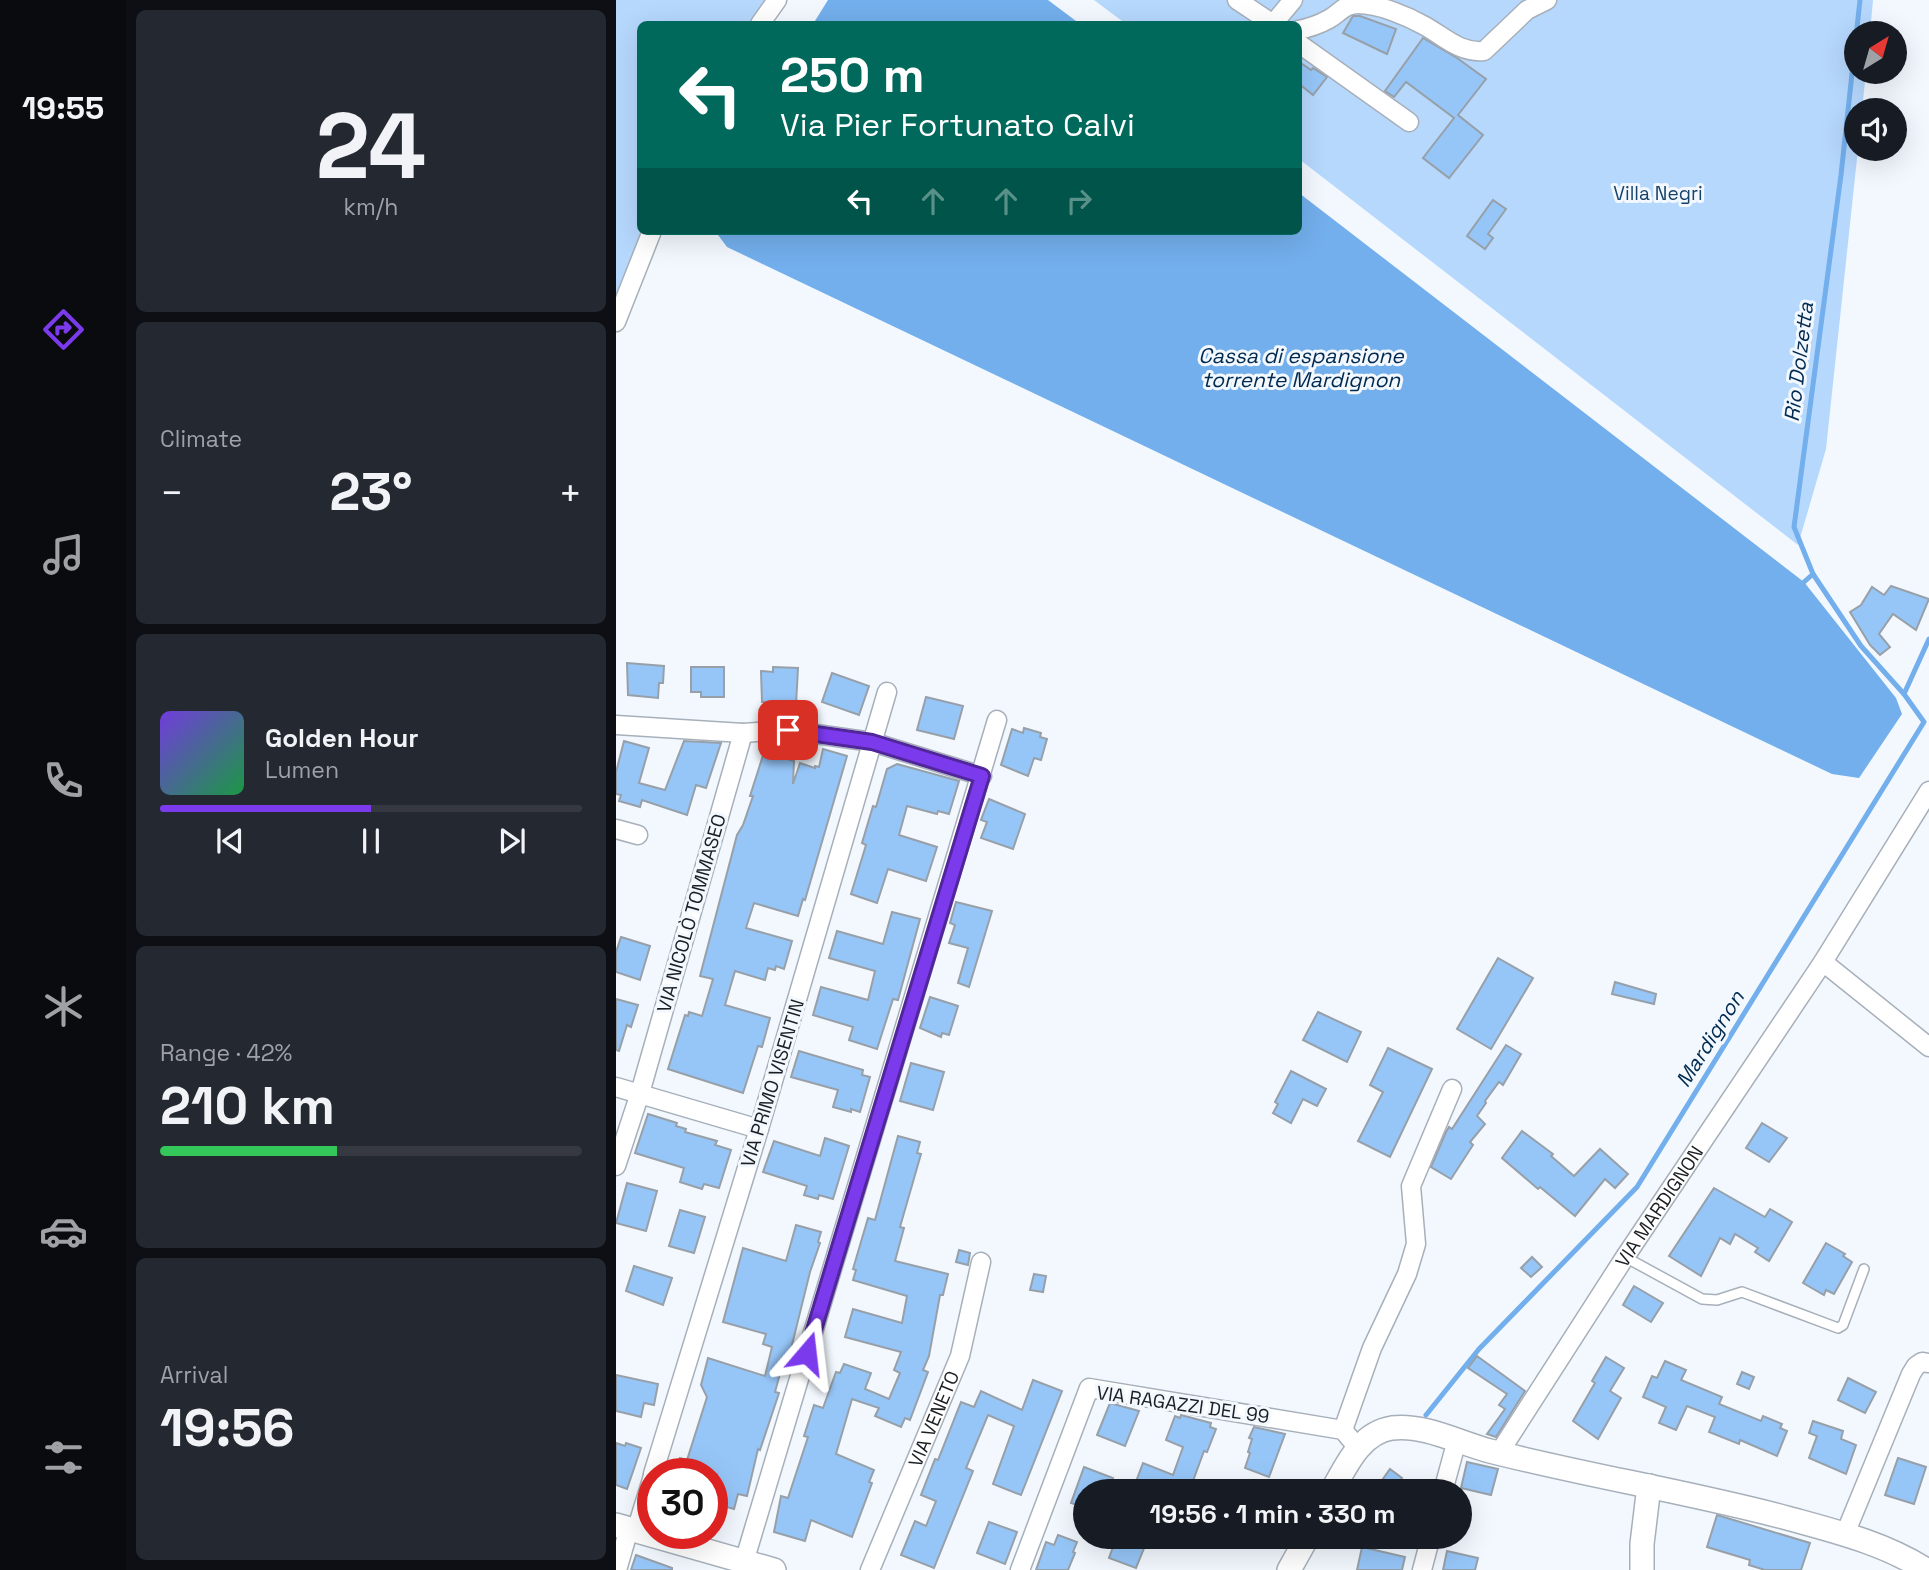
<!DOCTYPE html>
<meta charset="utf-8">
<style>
body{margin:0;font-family:"Space Grotesk",sans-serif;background:#242831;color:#f1f3f6;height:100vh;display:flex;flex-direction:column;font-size:26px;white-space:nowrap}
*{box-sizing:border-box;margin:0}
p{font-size:23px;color:#9ea1a6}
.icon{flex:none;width:38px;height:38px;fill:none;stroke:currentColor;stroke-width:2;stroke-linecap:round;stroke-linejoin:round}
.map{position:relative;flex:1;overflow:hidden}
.panel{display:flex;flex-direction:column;gap:10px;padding:10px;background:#0d0f14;width:490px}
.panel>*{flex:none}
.hud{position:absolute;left:21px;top:21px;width:665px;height:214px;border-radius:10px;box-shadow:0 7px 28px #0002;background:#00695c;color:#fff;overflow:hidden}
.needle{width:46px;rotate:37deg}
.controls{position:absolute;left:1228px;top:21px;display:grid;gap:14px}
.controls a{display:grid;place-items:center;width:63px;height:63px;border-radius:50%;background:#171b24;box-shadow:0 7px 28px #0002;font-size:35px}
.speed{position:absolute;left:21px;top:1458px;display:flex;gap:14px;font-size:35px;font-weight:700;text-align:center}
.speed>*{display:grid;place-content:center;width:91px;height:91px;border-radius:50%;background:#171b24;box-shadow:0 7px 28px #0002;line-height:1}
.speed .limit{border:10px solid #d22;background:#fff;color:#111}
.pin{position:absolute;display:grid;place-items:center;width:60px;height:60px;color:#fff;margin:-30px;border-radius:14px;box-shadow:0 4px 10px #0006}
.me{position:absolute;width:77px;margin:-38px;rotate:17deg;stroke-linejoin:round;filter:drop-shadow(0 0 5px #0008)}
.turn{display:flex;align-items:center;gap:24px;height:147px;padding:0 28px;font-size:32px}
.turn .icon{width:91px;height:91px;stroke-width:2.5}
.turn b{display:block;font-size:49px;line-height:60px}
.lanes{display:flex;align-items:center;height:66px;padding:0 28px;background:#0003;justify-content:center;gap:35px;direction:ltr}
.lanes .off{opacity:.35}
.big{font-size:52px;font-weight:600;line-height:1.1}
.panel .card{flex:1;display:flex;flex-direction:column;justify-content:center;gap:10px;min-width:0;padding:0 24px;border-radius:10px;background:#242831}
.panel .dial{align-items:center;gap:0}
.dial b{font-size:91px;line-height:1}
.song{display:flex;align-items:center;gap:21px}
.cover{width:84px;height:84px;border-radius:10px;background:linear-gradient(135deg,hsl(260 70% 55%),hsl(140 70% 35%))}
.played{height:7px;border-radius:4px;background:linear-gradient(90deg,#7c3aed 50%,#363941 50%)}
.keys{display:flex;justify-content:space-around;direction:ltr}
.heat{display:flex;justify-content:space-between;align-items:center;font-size:38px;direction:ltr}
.charge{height:10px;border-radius:5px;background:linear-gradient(90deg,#34c759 42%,#363941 0)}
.trip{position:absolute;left:457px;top:1479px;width:399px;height:70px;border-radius:35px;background:#171b24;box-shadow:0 7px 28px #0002;font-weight:600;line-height:70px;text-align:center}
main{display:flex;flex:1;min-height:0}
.tab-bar{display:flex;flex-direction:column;width:126px;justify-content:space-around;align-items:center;background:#090b0e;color:#9ea1a6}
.tab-bar .icon{width:49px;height:49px}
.tab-bar .selected{color:#7c3aed}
.tab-bar b{font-size:32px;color:#f1f3f6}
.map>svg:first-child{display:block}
.green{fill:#b6d8fd}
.water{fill:#73afec}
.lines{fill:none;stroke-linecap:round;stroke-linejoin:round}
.stream{stroke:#73afec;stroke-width:5}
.building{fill:#96c6f8;stroke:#97a0a9;stroke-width:2}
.service-casing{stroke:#a7b0ba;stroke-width:12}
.minor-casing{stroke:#a7b0ba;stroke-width:21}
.tertiary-casing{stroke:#a7b0ba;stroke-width:26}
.service{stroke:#fff;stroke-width:9}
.minor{stroke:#fff;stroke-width:18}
.tertiary{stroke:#fff;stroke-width:23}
.route-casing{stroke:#51269a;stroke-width:18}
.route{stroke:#7c3aed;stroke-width:12}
.labels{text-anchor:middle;stroke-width:6;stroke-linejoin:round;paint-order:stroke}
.park-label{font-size:19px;fill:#17426a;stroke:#f2f8fe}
.street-label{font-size:19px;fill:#1b1e22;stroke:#f2f8fe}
.water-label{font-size:21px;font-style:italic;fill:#002a50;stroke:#f2f8fe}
</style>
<main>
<nav class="tab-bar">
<b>19:55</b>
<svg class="icon selected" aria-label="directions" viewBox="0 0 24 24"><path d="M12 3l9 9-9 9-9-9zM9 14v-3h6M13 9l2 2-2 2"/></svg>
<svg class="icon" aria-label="music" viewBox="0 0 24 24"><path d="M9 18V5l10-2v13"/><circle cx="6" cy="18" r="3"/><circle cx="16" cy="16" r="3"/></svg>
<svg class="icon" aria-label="phone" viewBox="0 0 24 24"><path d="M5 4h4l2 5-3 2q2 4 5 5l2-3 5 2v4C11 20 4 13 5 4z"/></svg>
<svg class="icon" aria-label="climate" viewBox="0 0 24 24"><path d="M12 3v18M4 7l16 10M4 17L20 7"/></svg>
<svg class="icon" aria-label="car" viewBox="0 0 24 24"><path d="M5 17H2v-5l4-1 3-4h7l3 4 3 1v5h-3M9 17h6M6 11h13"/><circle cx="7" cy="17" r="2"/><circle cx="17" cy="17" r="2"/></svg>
<svg class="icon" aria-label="filters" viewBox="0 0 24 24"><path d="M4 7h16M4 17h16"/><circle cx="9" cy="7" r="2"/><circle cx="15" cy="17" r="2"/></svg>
</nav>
<section class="panel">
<div class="card dial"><b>24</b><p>km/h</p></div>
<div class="card"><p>Climate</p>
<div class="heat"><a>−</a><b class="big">23°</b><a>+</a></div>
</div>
<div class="card">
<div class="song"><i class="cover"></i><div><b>Golden Hour</b><p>Lumen</p></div></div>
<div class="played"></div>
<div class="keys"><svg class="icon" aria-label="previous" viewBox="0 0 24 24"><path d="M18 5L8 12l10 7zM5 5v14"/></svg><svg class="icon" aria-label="pause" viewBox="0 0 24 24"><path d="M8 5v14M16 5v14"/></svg><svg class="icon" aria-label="next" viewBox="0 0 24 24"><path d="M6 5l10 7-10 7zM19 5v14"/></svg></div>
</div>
<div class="card"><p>Range · 42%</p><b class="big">210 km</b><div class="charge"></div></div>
<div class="card"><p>Arrival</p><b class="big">19:56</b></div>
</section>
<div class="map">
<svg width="1313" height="1570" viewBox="0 0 1313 1570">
<rect width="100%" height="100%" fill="#f2f8fe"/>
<g class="green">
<path d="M0,0h151l-18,24h-109v207h4l-28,68z"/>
<path d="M478,0h779l-3,33h-13v39h9l-4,38h-5l1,39 -32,300 -28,96 -499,-386 -1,-135h-172z"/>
</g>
<g class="water">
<path d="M212,0h220l32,24h-267z"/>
<path d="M683,193l505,389 92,116 6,16 -43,64 -27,-4 -1105,-527 -12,-16h583z"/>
</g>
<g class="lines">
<g class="stream">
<path d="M1188,582l9,-8"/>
<path d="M1288,694l25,-55"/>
<path d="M810,1415l53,-66 158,-162 287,-465 -20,-28 -43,-48 -48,-72 -19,-47 47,-352 19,-175"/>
</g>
</g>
<g class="building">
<path d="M737,16h7l36,13 -9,25 -44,-21z"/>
<path d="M807,38l34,20 29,21 -28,36 25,20 -34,43 -26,-20 31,-40 -48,-36 -12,15 -9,-6z"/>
<path d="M682,61l13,9 2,-2 14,9 -14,18 -15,-12z"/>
<path d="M877,200l13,9 -18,25 5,4 -8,11 -18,-13z"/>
<path d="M1275,586l38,13 -13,31 -23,-16 -14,20 11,13 -10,8 -10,-10 -20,-33 11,-7 11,-18 12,8z"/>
<path d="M11,663l37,3 -1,17h-4l-1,15 -30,-3z"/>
<path d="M75,667h33v30h-23v-5h-10z"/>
<path d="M157,667l25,1 -2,37h-21v-3h-13l-1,-31 12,1z"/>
<path d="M216,673l37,13 -10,29 -37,-13z"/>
<path d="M310,697l37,9 -9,33 -37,-9z"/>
<path d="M408,728l17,5 -1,4 7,2 -6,21 -7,-2 -6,18 -27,-11 11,-36 11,4z"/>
<path d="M8,741l25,7 -10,35 26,7 19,-49 37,2 -15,45 -10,-3 -9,30 -45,-15 -2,7 -21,-6 2,-6 -5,-1v-22z"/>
<path d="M156,742l21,7 -3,11 4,1 -1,23 7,-21 15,5v-2l4,1 4,-18 24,7 -42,144 -2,-1 -5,17 -44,-13 -8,25 46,13 -8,28 -8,-3 -1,4 -7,-2 -3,12 -30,-9 -10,34 45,13 -8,29 -4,-1 -15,47 -75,-24 17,-54 3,1 1,-4 13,4 11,-37 -13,-3 37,-141 6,-10 10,-29h-3l17,-53z"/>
<path d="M281,764l62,17 -10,33 -11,-3 -1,3 -30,-8 -8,29 38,12 -11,34 -38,-12 -11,34 -26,-9 15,-49 -4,-2 11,-37 3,1 11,-38z"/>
<path d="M373,799l36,15 -12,35 -32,-11 6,-16 -6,-2z"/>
<path d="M340,902l36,9 -23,76 -11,-4 10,-35 -19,-5 6,-18 -5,-2z"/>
<path d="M276,912l28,7 -22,81 -5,-1 -16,50 -28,-9 4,-13 -40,-12 8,-28 47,13 7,-29 -46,-13 8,-27 46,13z"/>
<path d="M5,937l29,9 -10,34 -24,-8v-20z"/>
<path d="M882,958l35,20 -42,71 -34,-20z"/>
<path d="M999,982l41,12 -2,10 -42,-10z"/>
<path d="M314,997l28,9 -9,29 -7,-2 -1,4 -21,-9z"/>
<path d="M0,999l22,6 -7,22 -4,-2 -8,26 -3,-1z"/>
<path d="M702,1012l43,20 -14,30 -44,-22z"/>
<path d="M890,1045l15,9 -18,31 -4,-3 -14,19 1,2 -9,13 8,8 -15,18 3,3 -22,34 -20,-12 15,-35 3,-5 3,2z"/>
<path d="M772,1048l44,21 -42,88 -32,-16 25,-49 -13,-7z"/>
<path d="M183,1051l64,19 -1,5 8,2 -10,35 -9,-3v3l-18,-5 5,-17 -47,-13z"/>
<path d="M295,1063l33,9 -11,38 -33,-9z"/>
<path d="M675,1071l35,18 -9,17 -14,-7 -12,24 -18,-10 5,-9 -3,-2z"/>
<path d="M32,1114l29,9 -1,3 10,3 -1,3 32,9 -2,4 16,5 -12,38 -15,-4 -2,5 -22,-7 4,-14 -49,-15z"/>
<path d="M1146,1123l25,15 -18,24 -23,-14z"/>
<path d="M906,1131l31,23 -2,2 23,20 26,-27 28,25 -13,14 -10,-9 -30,37 -35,-29 -2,2 -36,-31z"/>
<path d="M282,1136l22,6 -3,11 4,1 -21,73 4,1 -9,33 53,13 -5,21h-3l-11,61 -6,14 5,2 -18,48 -5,-2 -4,9 -26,-11 4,-8 -27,-9 -16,55 38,16 -5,12 3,1 -20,54 -41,-17 -6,21 -31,-9 7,-36 7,2 20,-61 -4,-1 10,-31 9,3 13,-36 4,1 4,-9 27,9 -6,16 24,10 11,-26 -6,-3 7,-18 -56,-15 8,-28 49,14 5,-27 -54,-16 3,-10 -3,-1 15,-51 7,2z"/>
<path d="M209,1138l24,8 -16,53 -14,-4 -1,4 -14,-4 3,-9 -44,-14 11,-31 46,15z"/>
<path d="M11,1183l30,8 -11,40 -30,-8z"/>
<path d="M1098,1188l51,29 5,-8 22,13 -23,39 -14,-9 3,-4 -23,-14 -5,10 -10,-6 -19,38 -32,-20z"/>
<path d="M64,1210l25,7 -11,36 -25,-7z"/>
<path d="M180,1225l25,7 -3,10 2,1 -10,29 -20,81 -2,-1 -4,7 -9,33 4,1 -19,57 -2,-1 -11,47 -9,-2 -4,15 -22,-6v-13l5,-16h-41l4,-16 7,2 20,-63 -6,-12 7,-27 57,18 7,-29 -9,-3 3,-10 -43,-12 20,-74 43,13z"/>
<path d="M1210,1243l19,11 -2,2 9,6 -18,32 -8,-4 -2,5 -21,-12z"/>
<path d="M343,1250l11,3 -2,12 -12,-3z"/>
<path d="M916,1257l10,10 -11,10 -10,-9z"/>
<path d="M18,1266l38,12 -9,27 -37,-14z"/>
<path d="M418,1274l12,2 -3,16 -13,-2z"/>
<path d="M1018,1286l29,17 -12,19 -28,-17z"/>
<path d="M861,1356l48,35 -29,46 -9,-3 18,-25 -6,-4 8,-11 -39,-26z"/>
<path d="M990,1357l18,11 -14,23 11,7 -23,41 -25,-18 22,-38 -3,-2z"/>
<path d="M1049,1361l21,9 -5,10 41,17 -3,7 42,17 2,-5 19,8 -2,4 7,3 -10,25 -37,-16 -1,4 -30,-12 6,-15 -28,-11 -11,24 -17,-7 7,-16 -23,-10 9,-21 5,2z"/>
<path d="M1126,1372l12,5 -5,12 -12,-5z"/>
<path d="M0,1375l42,9 -4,21 -10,-2 -3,14 -25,-6z"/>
<path d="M1232,1378l28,14 -11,21 -27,-13z"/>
<path d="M417,1380l29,11 -41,104 -28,-11 21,-58 -26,-11 -22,53 7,3 -39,97 -33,-13 14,-34 11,5 10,-25 -15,-6 14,-36 3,1 23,-58 13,5 7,-16 41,19z"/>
<path d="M494,1403l29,8 -14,35 -28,-11z"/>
<path d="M565,1415l30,8 -1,4 6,2 -9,23 -3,-1 -14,38 -5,-3 -2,5h-38l-11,-4 9,-24 30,12 10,-28 -17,-7 9,-24 5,2z"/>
<path d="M1197,1421l30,10 -2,8 15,6 -10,29 -37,-16 8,-22 -8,-3z"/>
<path d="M638,1427l31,7 -16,43 -24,-9 5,-15 -2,-1 4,-13 -3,-1z"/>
<path d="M0,1443l9,3 1,-3 15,5 -14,41 -11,-4z"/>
<path d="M1282,1458l28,9 -12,37 -29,-9z"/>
<path d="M851,1462l31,7 -7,26 -30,-7z"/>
<path d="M468,1467l29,11 -5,13h-23v17l-14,-5z"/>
<path d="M774,1469l12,9 -10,13 -12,-8z"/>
<path d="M1101,1515l93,28 -9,27h-36l-16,-5 1,-5 -43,-13z"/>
<path d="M373,1522l28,10 -12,32 -28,-11z"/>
<path d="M442,1535l19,7 -4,10 2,1 -7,17h-32l10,-28 8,3z"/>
<path d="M501,1536h32l-13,32 -27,-10z"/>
<path d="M746,1547l43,10 -3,13h-45z"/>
<path d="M831,1551l31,7 -3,12h-32z"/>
<path d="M20,1555l36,13v2h-41z"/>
</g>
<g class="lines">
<defs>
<path id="service" d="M1009,1257l77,42 15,1 25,-8 96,36 5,-3 21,-56"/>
<g id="minor">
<path d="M621,0l36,24 20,-24"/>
<path d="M144,24l17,-24"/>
<path d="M682,30c11,-2 22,-6 31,-11 11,-6 15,-15 29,-15 21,0 49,12 67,22 21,12 35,27 59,25l43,-41 20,-10"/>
<path d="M682,43l111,79"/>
<path d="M0,322l36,-91"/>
<path d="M0,725l127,8 45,-3 84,12 110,34"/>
<path d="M0,829l22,6"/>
<path d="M1207,962l106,85"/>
<path d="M0,1087l143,42"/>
<path d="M0,1166l24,-73 103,-360"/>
<path d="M727,1430l29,-82 35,-74 9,-30 -5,-58 41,-97"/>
<path id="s1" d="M883,1453l126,-196 198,-295 106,-171"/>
<path d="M37,1474l106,-345 128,-437"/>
<path d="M827,1491l14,-51"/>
<path d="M20,1531l17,-55"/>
<path d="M1229,1534l66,-160 5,-8 6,-4 7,1"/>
<path d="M128,1562l253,-842"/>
<path d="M1,1570l12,-41"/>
<path id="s2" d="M254,1570l90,-214 21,-94"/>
<path d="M404,1570l69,-182 254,42 15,18"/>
<path d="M806,1570l9,-34"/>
</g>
<g id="tertiary">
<path d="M716,1491c14,-25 28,-58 60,-63 33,-4 67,15 98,23 98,25 199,41 297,67 47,13 97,25 139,52"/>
<path d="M0,1525l158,45"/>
<path d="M673,1570l19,-34"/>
<path d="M1026,1570v-26l7,-58"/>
</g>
</defs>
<use href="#service" class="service-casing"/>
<use href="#minor" class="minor-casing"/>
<use href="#tertiary" class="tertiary-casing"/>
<use href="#service" class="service"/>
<use href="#minor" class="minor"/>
<use href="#tertiary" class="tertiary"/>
</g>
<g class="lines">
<defs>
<path id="route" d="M172,730l84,12 110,34 -175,577"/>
</defs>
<use href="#route" class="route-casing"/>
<use href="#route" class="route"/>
</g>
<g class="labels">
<g class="park-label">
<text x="1042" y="200">Villa Negri</text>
</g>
<g class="street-label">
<text transform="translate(75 913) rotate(-74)" y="7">VIA NICOLÒ TOMMASEO</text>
<text transform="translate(156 1083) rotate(-73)" y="7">VIA PRIMO VISENTIN</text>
<text dy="7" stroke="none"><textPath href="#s1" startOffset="294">VIA MARDIGNON</textPath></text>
<text transform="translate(567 1404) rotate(8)" y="7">VIA RAGAZZI DEL 99</text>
<text dy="7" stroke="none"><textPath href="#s2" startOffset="164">VIA VENETO</textPath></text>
</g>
<g class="water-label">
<text x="685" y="363">Cassa di espansione<tspan x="685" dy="24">torrente Mardignon</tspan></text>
<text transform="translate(1183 362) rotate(-83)" y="7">Rio Dolzetta</text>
<text transform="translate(1094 1039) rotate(-58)" y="7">Mardignon</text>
</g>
</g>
</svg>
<div class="controls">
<a><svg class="needle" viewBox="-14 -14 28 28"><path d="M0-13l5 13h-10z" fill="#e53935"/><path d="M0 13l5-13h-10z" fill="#9ea1a6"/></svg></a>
<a><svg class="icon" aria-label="sound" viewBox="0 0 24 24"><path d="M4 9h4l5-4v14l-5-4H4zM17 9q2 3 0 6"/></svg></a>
</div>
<div class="speed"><div class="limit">30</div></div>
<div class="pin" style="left:172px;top:730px;background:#d93025"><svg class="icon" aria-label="arrive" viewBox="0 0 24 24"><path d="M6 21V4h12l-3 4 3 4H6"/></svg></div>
<svg class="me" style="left:191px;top:1353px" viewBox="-20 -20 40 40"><path d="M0-17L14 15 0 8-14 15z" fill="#7c3aed" stroke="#fff" stroke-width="4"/></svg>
<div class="trip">19:56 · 1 min · 330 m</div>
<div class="hud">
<div class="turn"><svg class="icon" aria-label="left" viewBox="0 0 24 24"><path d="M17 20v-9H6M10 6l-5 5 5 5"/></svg><div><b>250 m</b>Via Pier Fortunato Calvi</div></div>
<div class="lanes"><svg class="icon" aria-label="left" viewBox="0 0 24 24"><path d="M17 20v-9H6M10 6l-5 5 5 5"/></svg><svg class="icon off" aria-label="ahead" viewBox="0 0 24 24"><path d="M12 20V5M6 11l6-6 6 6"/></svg><svg class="icon off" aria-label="ahead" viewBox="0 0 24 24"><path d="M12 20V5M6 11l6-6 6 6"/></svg><svg class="icon off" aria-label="right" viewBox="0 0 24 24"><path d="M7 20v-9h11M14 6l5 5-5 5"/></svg></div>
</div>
</div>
</main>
